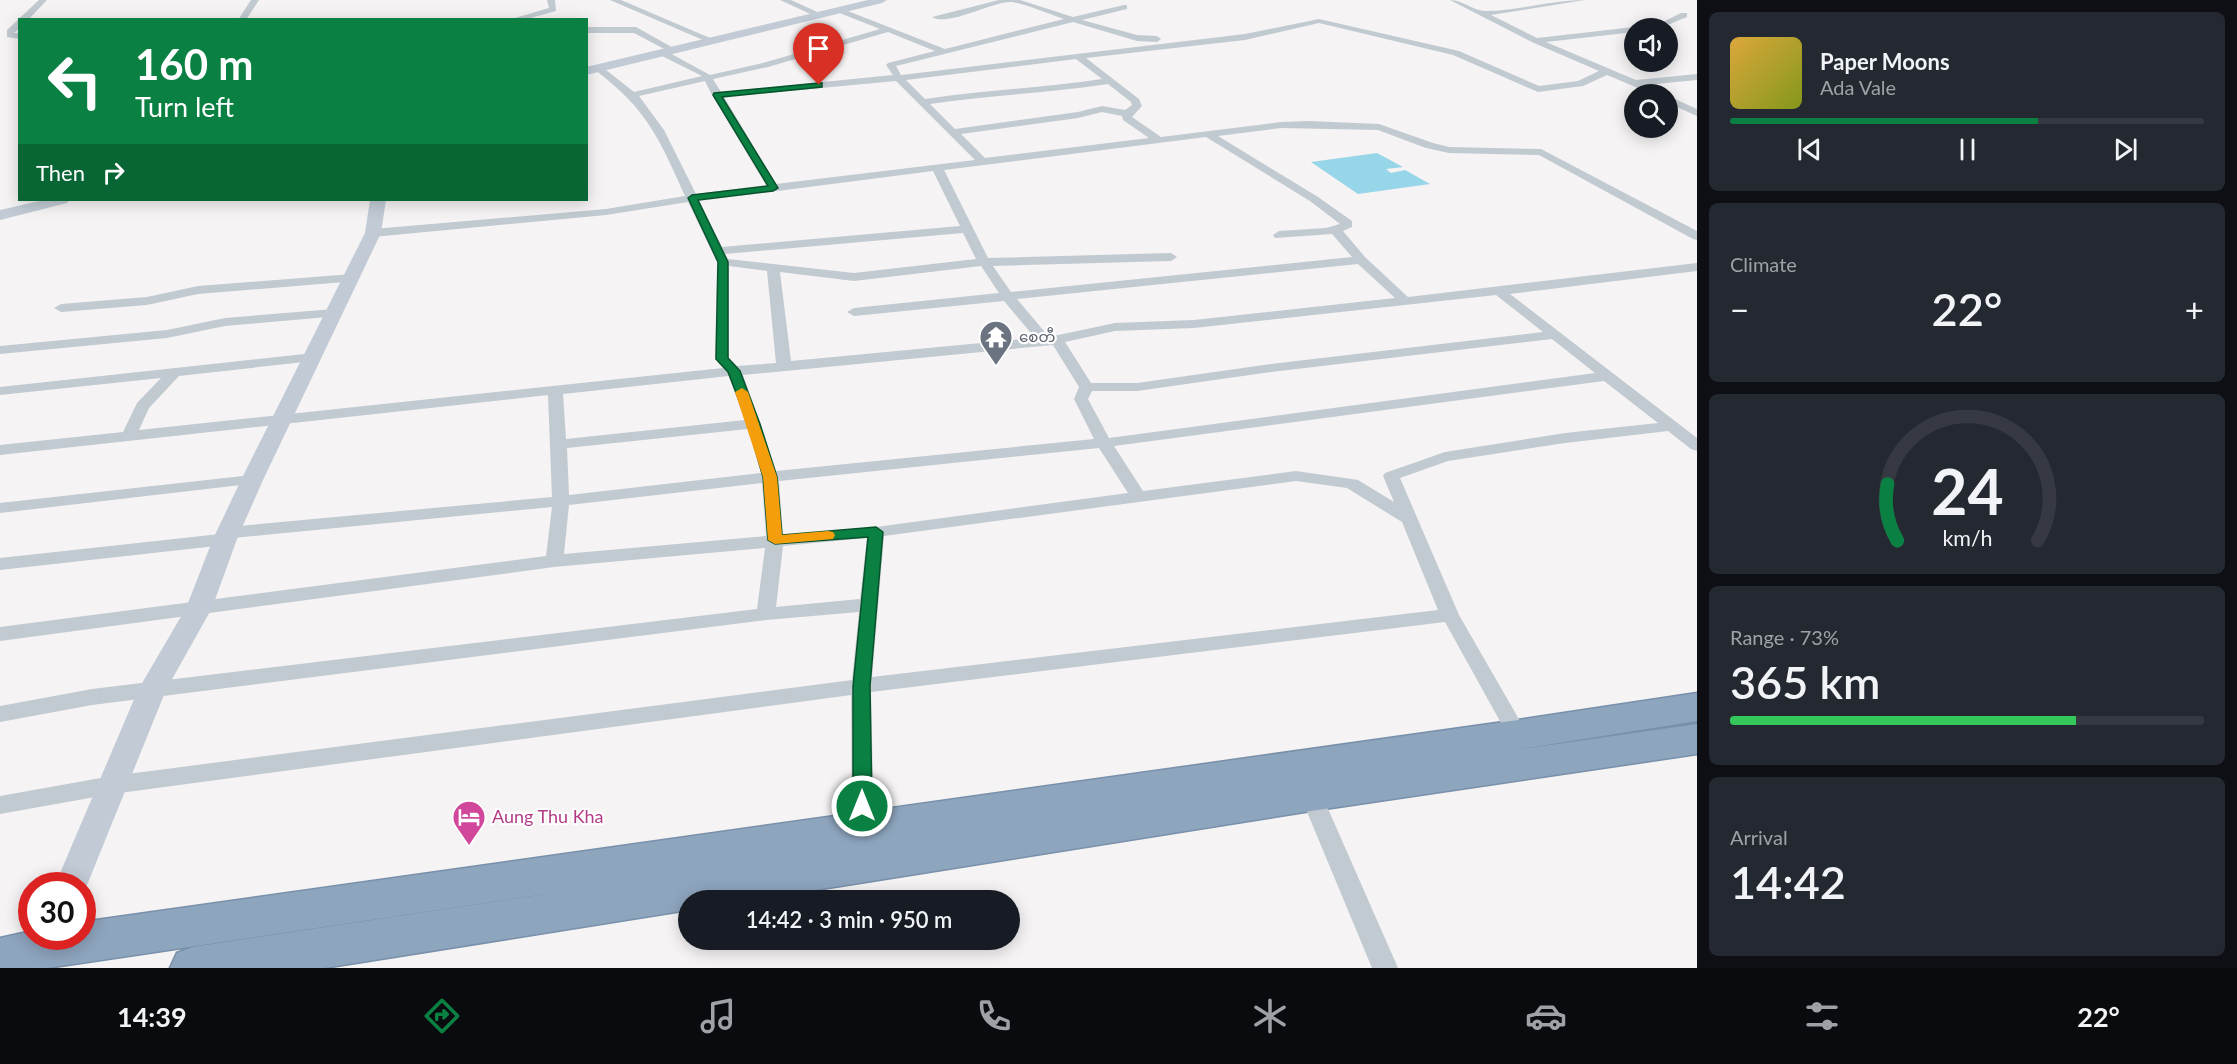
<!DOCTYPE html>
<meta charset="utf-8">
<style>
body{margin:0;font-family:Lato,"Noto Sans Myanmar",sans-serif;background:#242831;color:#f1f3f6;height:100vh;display:flex;flex-direction:column;font-size:22px;white-space:nowrap}
*{box-sizing:border-box;margin:0}
p{font-size:20px;color:#9ea1a6}
.icon{flex:none;width:33px;height:33px;fill:none;stroke:currentColor;stroke-width:2;stroke-linecap:round;stroke-linejoin:round}
.map{position:relative;flex:1;overflow:hidden}
.panel{display:flex;flex-direction:column;gap:12px;padding:12px;background:#0d0f14;width:540px}
.panel>*{flex:none}
.hud{position:absolute;left:18px;top:18px;width:570px;height:183px;border-radius:0px;box-shadow:0 3px 15px #0003;background:#0b8043;color:#fff;overflow:hidden}
.fabs{position:absolute;left:1624px;top:18px;display:grid;gap:12px}
.fabs a{display:grid;place-items:center;width:54px;height:54px;border-radius:50%;background:#171b24;box-shadow:0 3px 15px #0003;font-size:30px}
.speed{position:absolute;left:18px;top:872px;display:flex;gap:12px;font-size:30px;font-weight:700;text-align:center}
.speed>*{display:grid;place-content:center;width:78px;height:78px;border-radius:50%;background:#171b24;box-shadow:0 3px 15px #0003;line-height:1}
.speed .limit{border:9px solid #d22;background:#fff;color:#111}
.pin{position:absolute;display:grid;place-items:center;width:51px;height:51px;color:#fff;margin:-62px -26px;border-radius:50% 50% 50% 0;rotate:-45deg;box-shadow:0 0 6px #0007}
.pin .icon{rotate:45deg}
.me{position:absolute;width:66px;margin:-33px;rotate:0deg;stroke-linejoin:round;filter:drop-shadow(0 0 4px #0008)}
.turn{display:flex;align-items:center;gap:21px;height:126px;padding:0 18px;font-size:27px}
.turn .icon{width:78px;height:78px;stroke-width:2.5}
.turn b{display:block;font-size:42px;line-height:51px}
.then{display:flex;align-items:center;height:57px;padding:0 18px;background:#0003;gap:12px;font-size:22px}
.big{font-size:45px;font-weight:600;line-height:1.1}
.panel .card{flex:1;display:flex;flex-direction:column;justify-content:center;gap:9px;min-width:0;padding:0 21px;border-radius:9px;background:#242831}
.panel .dial{align-items:center;gap:0}
.dial svg{height:156px;overflow:visible;fill:none;stroke:#363941;stroke-width:7;stroke-linecap:round;text-anchor:middle}
.dial text{fill:#f1f3f6;stroke:none}
.song{display:flex;align-items:center;gap:18px}
.cover{width:72px;height:72px;border-radius:9px;background:linear-gradient(135deg,hsl(40 70% 55%),hsl(70 70% 35%))}
.played{height:6px;border-radius:3px;background:linear-gradient(90deg,#0b8043 65%,#363941 65%)}
.keys{display:flex;justify-content:space-around;direction:ltr}
.heat{display:flex;justify-content:space-between;align-items:center;font-size:33px;direction:ltr}
.charge{height:9px;border-radius:4px;background:linear-gradient(90deg,#34c759 73%,#363941 0)}
.trip{position:absolute;left:678px;top:890px;width:342px;height:60px;border-radius:30px;background:#171b24;box-shadow:0 3px 15px #0003;font-weight:600;line-height:60px;text-align:center}
.menu{display:flex;height:96px;justify-content:space-around;align-items:center;background:#090b0e;color:#9ea1a6}
.menu .icon{width:42px;height:42px}
.menu .current{color:#0b8043}
.menu b{font-size:27px;color:#f1f3f6}
main{display:flex;flex:1;min-height:0}
.map>svg:first-child{display:block}
.water{fill:#96d6e8}
.lines{fill:none;stroke-linecap:round;stroke-linejoin:round}
.highway-casing{stroke:#7990aa;stroke-width:3}
.street{fill:#c2cad1;fill-rule:evenodd}
.secondary{fill:#c2cbd5;fill-rule:evenodd}
.highway{fill:#8ea5be;fill-rule:evenodd}
.route{fill:#0b8043;stroke:#07532c;stroke-width:1.5}
.slow{fill:#f59e0b}
.labels{text-anchor:middle;stroke-width:4.5;stroke-linejoin:round;paint-order:stroke}
.worship-label{font-size:15px;fill:#5b616d;stroke:#fff;text-anchor:start}
.near-hotel-label{font-size:18px;fill:#b23c85;stroke:#fff;text-anchor:start}
</style>
<main>
<div class="map">
<svg width="1697" height="968" viewBox="0 0 1697 968">
<rect width="100%" height="100%" fill="#f5f3f3"/>
<path class="water" d="M1377,153l26,14 -17,2 5,4 14,-3 25,14 -72,10 -47,-32z"/>
<g class="lines">
<defs>
<path id="highway" d="M1697,693v28l-189,30 189,-27v30l-386,57 -559,89h-64v10l-364,58h-154l7,-15 16,-6 400,-60 -546,81h-47v-30l32,-7v5h50v-14l1436,-202z"/>
</defs>
<use href="#highway" class="highway-casing"/>
<g class="street">
<path d="M39,0h8l-19,20h-8v8l-6,5h6v6l-13,-2v-7z"/>
<path d="M251,0h8l-13,20h-8z"/>
<path d="M547,0h8l1,11 -33,9h-15l41,-12z"/>
<path d="M610,0h11l96,41 -7,2z"/>
<path d="M780,0h11l33,15 -7,2z"/>
<path d="M999,0h21l53,17 51,-12h3v4l-45,11 55,15 20,1 4,3 -4,3 -20,-1 -64,-19 -177,44 5,9 344,-41 74,-15 140,32 80,35 39,-5 21,-10 -65,-28 -84,-43c13,0 23,11 36,11 32,0 65,-11 99,-11l-94,15 46,23 97,-11 29,-5 18,-9h6v4l-22,9 -30,2v4l-89,10 90,38 61,-6v6l-51,5 17,9h-11l-45,-19 -24,11 -45,6 -85,-37 -134,-32 -74,17 -159,18 53,41 3,7 -10,11 29,20 120,-15 28,-1 70,3 54,19 16,4 92,2 156,82v9l-4,-1 -154,-84 -90,-2 -23,-5 -48,-18 -97,-2 -63,8 100,61 34,24v6l-9,4 22,26 43,40 289,-34v8l-187,23 187,144v13l-6,-2 -23,-18 -103,12 -117,18 -48,17 59,137 69,120 -3,6 -7,2 -7,-2 -66,-119 -574,70 3,137 -3,7 -8,2 -8,-2 -3,-7 -1,-134 -739,99 -112,20v-18l112,-20 740,-96 7,-68 -93,8 -674,85 -92,17v-16l92,-17 665,-80 8,-61 -211,19 -554,74v-14l546,-71 6,-49 -319,31 -2,5 -6,2 -225,25v-12l220,-24 2,-5 6,-2 324,-30 -4,-102 -548,60v-10l123,-13 14,-29 24,-25 -161,17v-8l313,-34 7,4 -7,4 -134,15 -30,32 -10,22 584,-62 -8,-9 2,-97 -29,-60 -82,13 -233,22 -6,-4 6,-4 233,-20 79,-13c-26,-58 -38,-87 -90,-126v-4h6l33,26 68,-16 -42,-21v-4h6l44,24 53,-12 117,-34 -43,-17v-4h3l105,41 119,-30c-12,-4 -43,-17 -54,-17 -18,0 -63,25 -78,15zM888,32l47,19 -47,12 -2,2 7,10 -172,17 -8,-13 55,-12zM1076,59l26,20c-59,9 -118,11 -177,20l-19,-19zM705,81l7,14 54,90 -70,9 -32,-64 -25,-34zM896,81l79,79 -199,24 -52,-87zM1108,84l23,18 1,3 -7,5 -23,-4 -24,6 -123,17 -25,-25c60,-9 119,-11 178,-20zM1102,112l20,4 1,4 26,18 -164,20 -24,-24 117,-16zM1206,137l104,64 30,23 -14,4 -47,3 -6,4 2,3 57,-4 20,23 -341,35 -18,-26 178,-5 6,-4 -6,-4 -183,5 -44,-88zM933,171l27,55 -238,21 -23,-46zM963,233l13,26 -122,14 -126,-14 -3,-5zM1358,264l37,34 -201,22 -79,3 -66,14 -32,-38zM729,266l38,5 9,92 -39,3 -8,-8zM981,266l18,27 -145,15 -7,4 7,4 150,-15 31,37 -244,23 -11,-89 74,9zM1496,295l47,37 -272,32 -134,19h-46l-26,-41 50,-11 79,-3zM1552,339l43,34 -486,65 -21,-39 4,-8h45l134,-19zM1053,345l26,42 -5,12 20,40 -318,32 -33,-96zM729,376l16,44 -179,19 -3,-45zM1604,381l54,42 -93,10 -120,19 -60,21 -2,3 11,26 -36,-22 -62,-9 -153,20 -29,-45zM748,429l13,44 -192,22 -2,-47zM1099,448l29,45 -252,34 -93,8 -4,-54zM1296,481l51,7 55,34 36,88 -566,67 12,-141zM762,483l4,53 -202,18 5,-49zM867,538l-7,61 -84,8 7,-61z"/>
<path d="M586,27h50l41,23 -7,2 -36,-19h-48z"/>
<path d="M1668,96l29,13v7l-29,-13z"/>
<path d="M352,274l6,4 -1,3 -159,13 -51,11 -86,7 -7,-4 7,-4 86,-7 51,-11z"/>
<path d="M334,309l7,4 -2,3 -114,10 -58,12 -167,16v-8l167,-16 58,-12z"/>
<path d="M252,475l8,5 -2,3 -258,30v-10z"/>
<path d="M1311,786l8,3 3,6 76,173h-26l-72,-173 3,-6z"/>
</g>
<g class="secondary">
<path d="M868,0h19l-5,3 -296,72v-8z"/>
<path d="M44,200h25l-2,3 -67,17v-10z"/>
<path d="M370,200h16l-5,33 -118,247 -26,59 -25,69 -46,82 -79,195 -5,10v-10h-27l83,-195 48,-82 27,-69 28,-59 124,-247z"/>
</g>
<use href="#highway" class="highway"/>
</g>
<path class="route" d="M819,83h3v4l-100,10 56,91 -5,3 -75,9 30,62v96l12,13 20,53 17,53 5,58 94,-8 7,5 -13,154 2,120 -3,5 -7,2 -6,-2 -3,-5v-120l15,-149 -93,7 -7,-4 -5,-63 -15,-53 -20,-52 -12,-13 2,-97 -30,-64 4,-3 76,-9 -55,-91 1,-2z"/>
<path class="slow" d="M742,388l6,4 29,85 5,58 46,-4 5,1 2,3 -2,4 -58,5 -7,-4 -5,-63 -28,-85z"/>
<defs>
<symbol id="temple-pin" viewBox="-11 -11 22 30"><path d="M0 17L-7.5 6A9.5 9.5 0 1 1 7.5 6Z" fill="#6b7280" stroke="#fff"/><path d="M0-6L5-2H3V0L6.5 2.5H4V6H1.5V3h-3V6H-4V2.5H-6.5L-3 0V-2H-5Z" fill="#fff"/></symbol>
<symbol id="hotel-pin" viewBox="-11 -11 22 30"><path d="M0 17L-7.5 6A9.5 9.5 0 1 1 7.5 6Z" fill="#d1479c" stroke="#fff"/><path d="M-6-4.5h1.5V1H6V5H4.5V3h-9V5H-6ZM-4 0a1.8 1.8 0 1 1 3.6 0ZM.5 0V-2.5h3Q6-2.5 6 0Z" fill="#fff"/></symbol>
</defs>
<g fill-rule="evenodd">
<use href="#temple-pin" x="977" y="318" width="38" height="52"/>
<use href="#hotel-pin" x="450" y="798" width="38" height="52"/>
</g>
<g class="labels">
<g class="worship-label">
<text x="1019" y="342">စေတီ</text>
</g>
<g class="near-hotel-label">
<text x="492" y="823">Aung Thu Kha</text>
</g>
</g>
</svg>
<div class="fabs">
<a><svg class="icon" aria-label="sound" viewBox="0 0 24 24"><path d="M4 9h4l5-4v14l-5-4H4zM17 9q2 3 0 6"/></svg></a>
<a><svg class="icon" aria-label="search" viewBox="0 0 24 24"><circle cx="10" cy="10" r="6"/><path d="M15 15l6 6"/></svg></a>
</div>
<div class="speed"><div class="limit">30</div></div>
<div class="pin" style="left:819px;top:85px;background:#d93025"><svg class="icon" aria-label="arrive" viewBox="0 0 24 24"><path d="M6 21V4h12l-3 4 3 4H6"/></svg></div>
<svg class="me" style="left:862px;top:806px" viewBox="-20 -20 40 40"><circle r="17" fill="#0b8043" stroke="#fff" stroke-width="3"/><path d="M0-11L8 9 0 5-8 9z" fill="#fff"/></svg>
<div class="trip">14:42 · 3 min · 950 m</div>
<div class="hud">
<div class="turn"><svg class="icon" aria-label="left" viewBox="0 0 24 24"><path d="M17 20v-9H6M10 6l-5 5 5 5"/></svg><div><b>160 m</b>Turn left</div></div>
<div class="then">Then<svg class="icon" aria-label="right" viewBox="0 0 24 24"><path d="M7 20v-9h11M14 6l5 5-5 5"/></svg></div>
</div>
</div>
<section class="panel">
<div class="card">
<div class="song"><i class="cover"></i><div><b>Paper Moons</b><p>Ada Vale</p></div></div>
<div class="played"></div>
<div class="keys"><svg class="icon" aria-label="previous" viewBox="0 0 24 24"><path d="M18 5L8 12l10 7zM5 5v14"/></svg><svg class="icon" aria-label="pause" viewBox="0 0 24 24"><path d="M8 5v14M16 5v14"/></svg><svg class="icon" aria-label="next" viewBox="0 0 24 24"><path d="M6 5l10 7-10 7zM19 5v14"/></svg></div>
</div>
<div class="card"><p>Climate</p>
<div class="heat"><a>−</a><b class="big">22°</b><a>+</a></div>
</div>
<div class="card dial"><svg viewBox="0 0 100 80">
<path d="M14 69A42 42 0 1 1 86 69"/>
<path d="M14 69A42 42 0 0 1 9 40" stroke="#0b8043"/>
<text x="50" y="56" font-size="32" font-weight="700">24</text>
<text x="50" y="72" font-size="11">km/h</text>
</svg></div>
<div class="card"><p>Range · 73%</p><b class="big">365 km</b><div class="charge"></div></div>
<div class="card"><p>Arrival</p><b class="big">14:42</b></div>
</section>
</main>
<nav class="menu">
<b>14:39</b>
<svg class="icon current" aria-label="directions" viewBox="0 0 24 24"><path d="M12 3l9 9-9 9-9-9zM9 14v-3h6M13 9l2 2-2 2"/></svg>
<svg class="icon" aria-label="music" viewBox="0 0 24 24"><path d="M9 18V5l10-2v13"/><circle cx="6" cy="18" r="3"/><circle cx="16" cy="16" r="3"/></svg>
<svg class="icon" aria-label="phone" viewBox="0 0 24 24"><path d="M5 4h4l2 5-3 2q2 4 5 5l2-3 5 2v4C11 20 4 13 5 4z"/></svg>
<svg class="icon" aria-label="climate" viewBox="0 0 24 24"><path d="M12 3v18M4 7l16 10M4 17L20 7"/></svg>
<svg class="icon" aria-label="car" viewBox="0 0 24 24"><path d="M5 17H2v-5l4-1 3-4h7l3 4 3 1v5h-3M9 17h6M6 11h13"/><circle cx="7" cy="17" r="2"/><circle cx="17" cy="17" r="2"/></svg>
<svg class="icon" aria-label="filters" viewBox="0 0 24 24"><path d="M4 7h16M4 17h16"/><circle cx="9" cy="7" r="2"/><circle cx="15" cy="17" r="2"/></svg>
<b>22°</b>
</nav>
